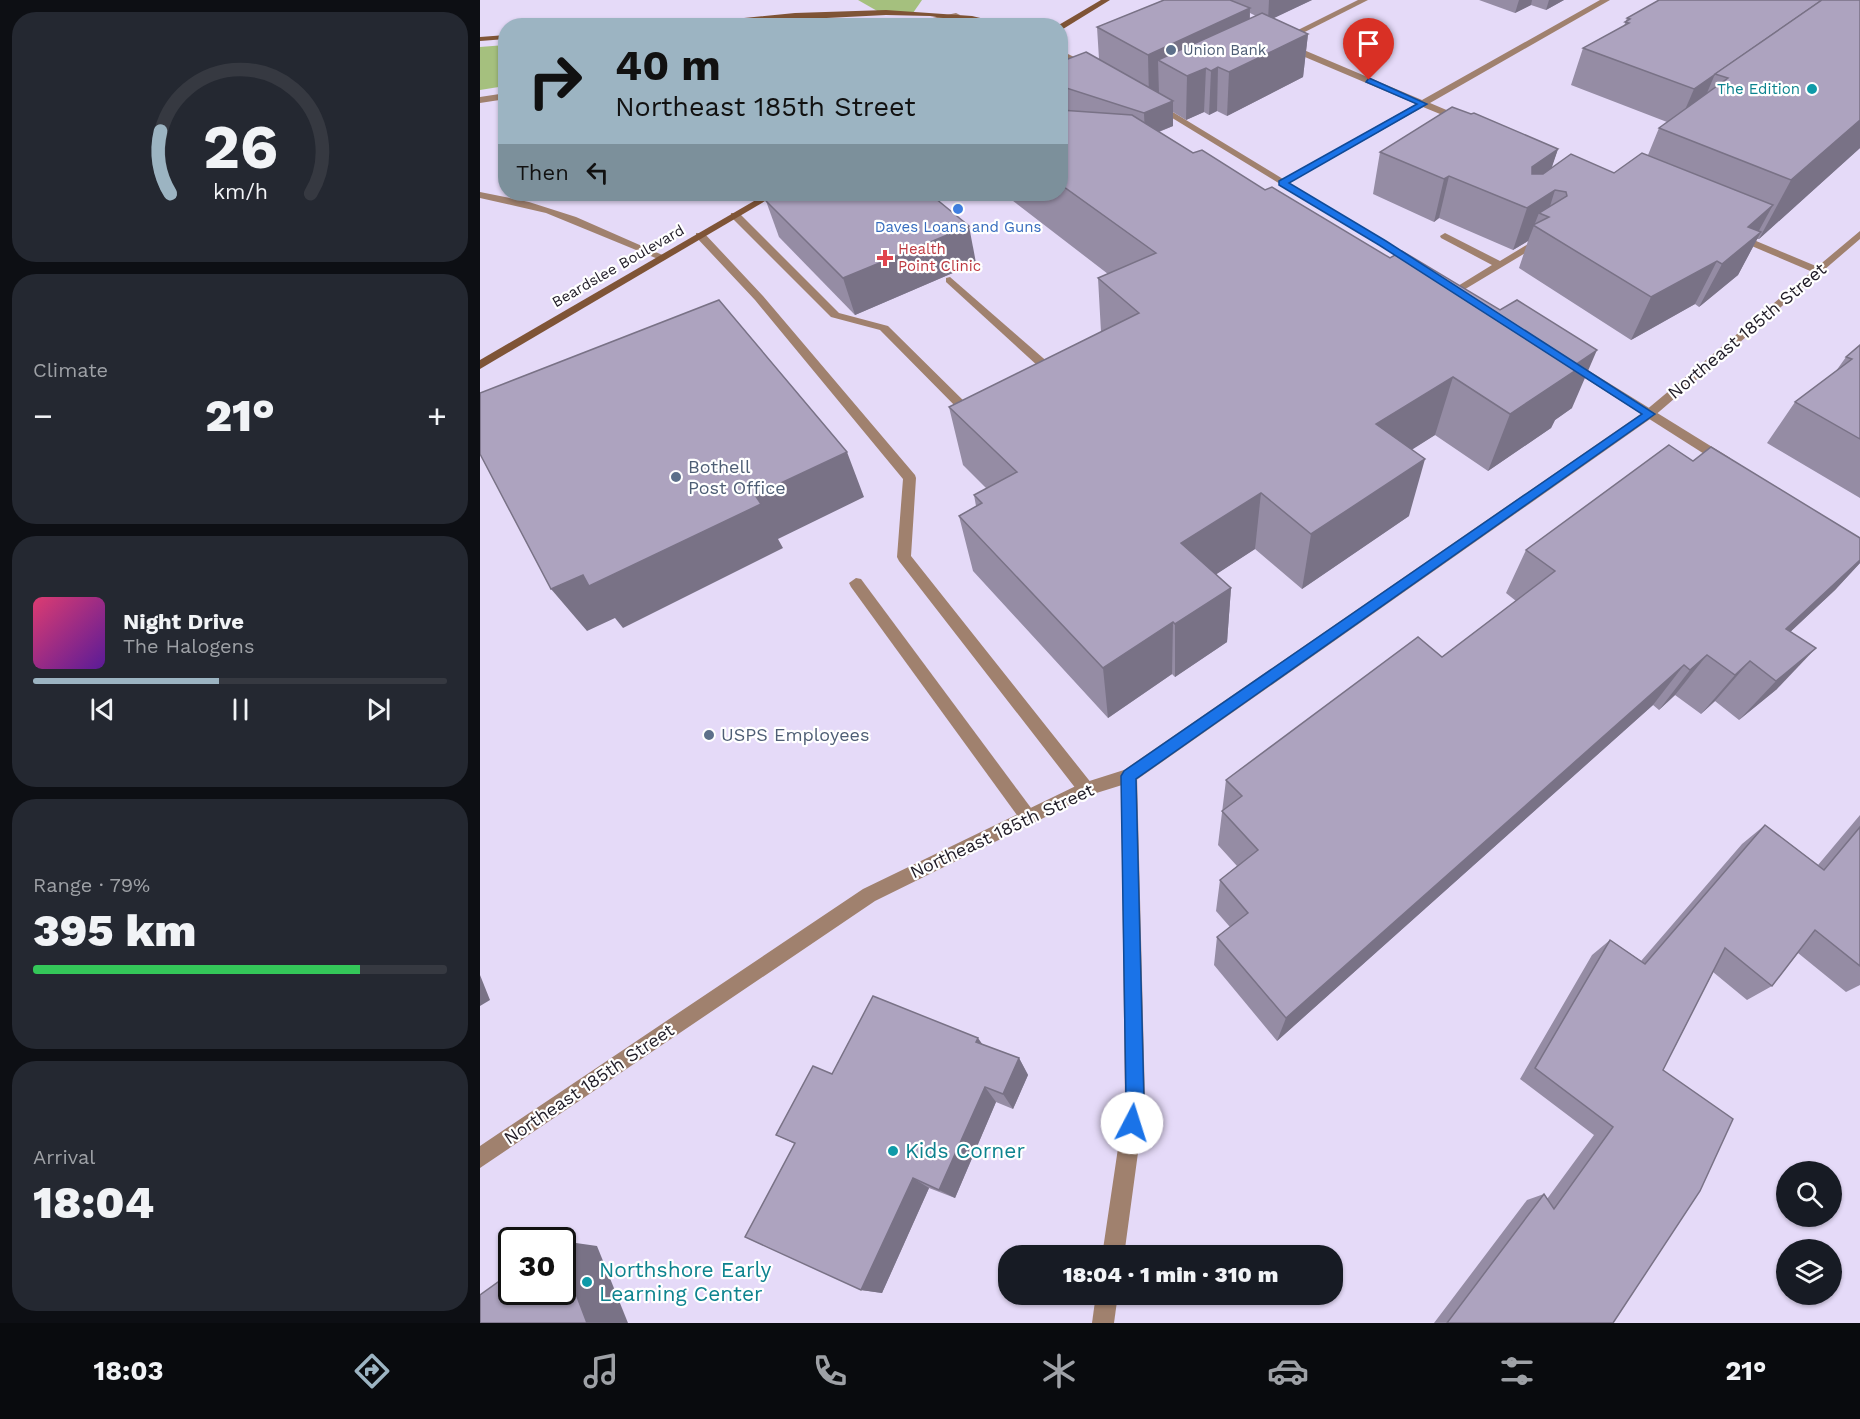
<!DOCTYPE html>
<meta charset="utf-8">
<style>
body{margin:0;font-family:"Work Sans",sans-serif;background:#242831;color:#f1f3f6;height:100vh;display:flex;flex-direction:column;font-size:22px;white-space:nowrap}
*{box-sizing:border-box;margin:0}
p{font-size:20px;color:#9ea1a6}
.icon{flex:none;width:33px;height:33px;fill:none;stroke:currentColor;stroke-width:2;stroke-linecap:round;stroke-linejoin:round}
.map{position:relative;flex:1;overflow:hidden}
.sheet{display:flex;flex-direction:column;gap:12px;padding:12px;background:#0d0f14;width:480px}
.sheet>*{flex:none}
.hud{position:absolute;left:18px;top:18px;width:570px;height:183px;border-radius:24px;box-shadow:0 2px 4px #0004;background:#9cb4c2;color:#111;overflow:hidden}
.buttons{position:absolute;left:1296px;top:1161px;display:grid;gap:12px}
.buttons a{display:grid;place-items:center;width:66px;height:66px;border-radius:50%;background:#171b24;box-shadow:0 2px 4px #0004;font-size:30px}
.speed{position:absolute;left:18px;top:1227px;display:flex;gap:12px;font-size:30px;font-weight:700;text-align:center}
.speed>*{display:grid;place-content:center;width:78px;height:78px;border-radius:50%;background:#171b24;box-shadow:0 2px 4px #0004;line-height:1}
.speed .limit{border:3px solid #111;border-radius:9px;background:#fff;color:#111}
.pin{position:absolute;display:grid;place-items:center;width:51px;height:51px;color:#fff;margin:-62px -26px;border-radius:50% 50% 50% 0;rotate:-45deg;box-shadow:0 0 6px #0007}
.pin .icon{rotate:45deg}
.me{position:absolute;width:66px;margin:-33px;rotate:5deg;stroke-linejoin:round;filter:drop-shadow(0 0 4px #0008)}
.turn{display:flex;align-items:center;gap:21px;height:126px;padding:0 18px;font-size:27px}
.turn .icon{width:78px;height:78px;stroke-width:2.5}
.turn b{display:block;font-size:42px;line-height:51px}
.then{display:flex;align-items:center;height:57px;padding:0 18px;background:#0003;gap:12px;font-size:22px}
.big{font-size:45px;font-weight:800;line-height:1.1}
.sheet .tile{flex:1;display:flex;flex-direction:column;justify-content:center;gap:9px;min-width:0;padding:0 21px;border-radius:24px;background:#242831}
.sheet .dial{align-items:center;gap:0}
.dial svg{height:156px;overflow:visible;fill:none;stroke:#363941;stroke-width:7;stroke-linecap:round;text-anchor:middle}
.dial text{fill:#f1f3f6;stroke:none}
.song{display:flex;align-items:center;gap:18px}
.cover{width:72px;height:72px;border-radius:9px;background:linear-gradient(135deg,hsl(340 70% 55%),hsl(270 70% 35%))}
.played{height:6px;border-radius:3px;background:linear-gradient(90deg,#9cb4c2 45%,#363941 45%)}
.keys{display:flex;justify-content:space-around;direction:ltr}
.heat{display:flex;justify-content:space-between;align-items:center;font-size:33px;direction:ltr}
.charge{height:9px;border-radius:4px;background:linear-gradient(90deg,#34c759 79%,#363941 0)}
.trip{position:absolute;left:518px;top:1245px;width:345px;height:60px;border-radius:24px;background:#171b24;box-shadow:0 2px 4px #0004;font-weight:800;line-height:60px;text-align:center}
.tabs{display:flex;height:96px;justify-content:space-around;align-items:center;background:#090b0e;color:#9ea1a6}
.tabs .icon{width:42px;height:42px}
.tabs .on{color:#9cb4c2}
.tabs b{font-size:27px;color:#f1f3f6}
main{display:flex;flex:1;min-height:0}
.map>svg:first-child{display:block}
.green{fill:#a5c07e}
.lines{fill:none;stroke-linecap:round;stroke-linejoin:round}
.service{fill:#a0816e;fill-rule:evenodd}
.minor{fill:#a0816e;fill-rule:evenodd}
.tertiary{fill:#a0816e;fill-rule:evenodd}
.secondary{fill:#7f5436;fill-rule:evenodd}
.wall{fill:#958ca4;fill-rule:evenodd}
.shaded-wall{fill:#797286}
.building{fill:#ada3bf;stroke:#797286;stroke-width:1.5}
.route{fill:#1a73e8;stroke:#114b97;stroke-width:1.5}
.service-dot{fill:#5c6f8a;stroke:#fff;stroke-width:2}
.culture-dot{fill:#0f9aa8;stroke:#fff;stroke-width:2}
.shop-dot{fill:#3f7fe0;stroke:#fff;stroke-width:2}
.health-dot{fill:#e0444e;stroke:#fff;stroke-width:2}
.labels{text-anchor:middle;stroke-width:4.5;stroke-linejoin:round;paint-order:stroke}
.far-service-label{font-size:15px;fill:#4e5e75;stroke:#fff;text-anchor:start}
.far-culture-label{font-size:15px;fill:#0d838f;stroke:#fff;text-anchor:end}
.far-shop-label{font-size:15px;fill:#366cbe;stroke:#fff}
.far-health-label{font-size:15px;fill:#be3a42;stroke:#fff;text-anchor:start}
.far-street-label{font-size:15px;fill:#211d28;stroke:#fff}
.street-label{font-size:18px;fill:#211d28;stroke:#fff}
.service-label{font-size:18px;fill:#4e5e75;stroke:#fff;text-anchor:start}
.near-culture-label{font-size:21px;fill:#0d838f;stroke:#fff;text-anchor:start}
</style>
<main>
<section class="sheet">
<div class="tile dial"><svg viewBox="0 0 100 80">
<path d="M14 69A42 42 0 1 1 86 69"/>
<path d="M14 69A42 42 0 0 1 9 37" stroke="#9cb4c2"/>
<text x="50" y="56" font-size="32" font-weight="700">26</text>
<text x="50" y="72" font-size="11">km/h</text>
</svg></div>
<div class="tile"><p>Climate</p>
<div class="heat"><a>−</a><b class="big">21°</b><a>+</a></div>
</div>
<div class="tile">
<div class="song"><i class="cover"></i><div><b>Night Drive</b><p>The Halogens</p></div></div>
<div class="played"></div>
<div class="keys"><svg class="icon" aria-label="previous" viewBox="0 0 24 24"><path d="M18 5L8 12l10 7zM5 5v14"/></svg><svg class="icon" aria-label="pause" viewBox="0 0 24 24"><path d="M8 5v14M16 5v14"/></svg><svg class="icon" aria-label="next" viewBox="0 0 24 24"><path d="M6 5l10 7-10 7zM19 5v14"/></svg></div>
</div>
<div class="tile"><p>Range · 79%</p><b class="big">395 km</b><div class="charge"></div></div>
<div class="tile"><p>Arrival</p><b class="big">18:04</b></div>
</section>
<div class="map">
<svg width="1380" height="1323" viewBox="0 0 1380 1323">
<rect width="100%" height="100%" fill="#e5daf8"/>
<g class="green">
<path d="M378,0h64l-9,13 -34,-1z"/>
<path d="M25,45v41l-25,4v-43z"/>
</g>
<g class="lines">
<g class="service">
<path d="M878,0h10l-81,41 -7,-2z"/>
<path d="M251,213h8l100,100 49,13 86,85v6h-8l-86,-87 -49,-13 -100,-100z"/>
<path d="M216,233h8l59,63 152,179 1,3 -5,78 181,228 2,5 -2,5 -6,2 -6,-2 -181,-233 -2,-4 6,-78 -148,-179 -59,-63z"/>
<path d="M965,233l55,28 38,-23 9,2 -90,54 -5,-3 1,-2 39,-24 -51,-27 -1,-2z"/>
<path d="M470,277l108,94v6h-8l-104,-95v-4z"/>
<path d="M376,578l5,1 173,233 2,5 -2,5 -6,3 -6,-3 -171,-235 -2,-4z"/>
</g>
<g class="minor">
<path d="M1120,0h10l-180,103 33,14v4h-6l-34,-14 -134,76 129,78 1,2 -5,3 -263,-161 7,-2 125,76 133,-75 -130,-55v-4h6l130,55z"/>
<path d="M476,13l4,2 -1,2 -45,9h-19z"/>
<path d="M580,50l30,15 1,2 -7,2 -24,-13z"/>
<path d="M26,93v6l-26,4v-6z"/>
<path d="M0,192l49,10 47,15 91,40 -9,2 -112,-46 -66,-15z"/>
<path d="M1257,233l86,36 1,2 -9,2 -82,-35 -1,-2z"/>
<path d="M1090,359l160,99v6h-10l-154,-98v-6z"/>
<path d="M649,769l6,2 2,5 8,325 -21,155h-22l23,-155 -4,-325 2,-5z"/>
<path d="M616,1294h22l-4,29h-22z"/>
</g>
<path class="tertiary" d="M1380,231v8l-207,178 -518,364 -45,14 -215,106 -395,267v-22l383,-257 217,-105 44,-14 521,-359z"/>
<g class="secondary">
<path d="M621,0h9l-47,29 -6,-3z"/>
<path d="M406,10l86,6 42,10h-18l-66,-10 -44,-1 -222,11 131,-13z"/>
<path d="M26,35v4l-26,2v-4z"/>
<path d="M286,194h11l-297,175v-9z"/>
</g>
</g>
<g class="wall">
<path d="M684,0h148l-39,18 35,16 -5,43 -76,39 -10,-5 -8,4 -5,-3 -18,8 -13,-8v14l-14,6 413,276 -17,12 -4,8 -63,43 -53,-36 -23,14 -3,67 -107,73 -47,-40 -39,25 15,14 -4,54 -52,35 -3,-3 -64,44 -135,-147 -14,-55 17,-10 -2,-11 13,-6 -24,-24 -14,-58 152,-75 -3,-54 10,-4 -104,-80h56v-84h3l-3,-1v-47l39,-3 -2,-32zM770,13l6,3 -6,3z"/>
<path d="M999,0h85l-18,10 -15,-5 -16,8z"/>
<path d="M1380,0v148l-101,91h-2l-19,36 -39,32 -4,-3 -64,36 -112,-72 9,-27 -15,9 -74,-32 -5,4 -61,-28 7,-42 91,-38 87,35 -7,19 63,5 34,-18 11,-27 8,-6 -96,-37 12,-37 41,-22 3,-8z"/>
<path d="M286,201l210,62 -121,52 -76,-78z"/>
<path d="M1380,345v153l-93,-55 28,-41 41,-31 10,-14z"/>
<path d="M1213,461l167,77v25l-25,27 -45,42 -13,57 -38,31 -24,-19 -14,13 -26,-19 -16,15 -6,-5 -376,336 -63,-76 3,-28 13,-10 -14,-16 4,-31 17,-14 -19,-21 8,-65 216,-123 74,-56 -10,-8 20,-43z"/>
<path d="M1380,815v170l-14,7 -48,-39 -26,33 -25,14 -34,-28 -50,98 -50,253h-179l93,-123 17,-6 3,5 47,-64 -74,-56 72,-124 18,-15 31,21 101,-117 23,-19 53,40z"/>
<path d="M503,1045l36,13 9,17 -15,34 -17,-7 -41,96 -26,-10 -47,105 -21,-3 -66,-146 -19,-9z"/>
</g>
<g class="shaded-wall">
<path d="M789,0h43l-44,21z"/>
<path d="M1039,0h13l-1,5 -16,8z"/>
<path d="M1069,0h15l-18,10z"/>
<path d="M770,8l-2,43 -42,17 -2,44 -18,8 1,-44 -29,-16 1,34 -10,5 -1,-44z"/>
<path d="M828,34l-5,43 -76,39 2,-44z"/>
<path d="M738,67l-1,44 -8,4 2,-44z"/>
<path d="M1235,74l-16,38 -21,14 16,-37z"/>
<path d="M693,101v25l-28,11 -1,-24z"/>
<path d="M1380,120v28l-101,91 32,-59z"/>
<path d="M1078,149l-14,42 -21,15 9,-39z"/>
<path d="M969,176l-10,42 -5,4 10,-43z"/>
<path d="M1075,190l-8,26 -8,-3 -11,28 -15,9 14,-42z"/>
<path d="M1293,205l-17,31 5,-4 -23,43 -39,32 23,-43 26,-37z"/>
<path d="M489,226l7,37 -121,52 -12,-37z"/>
<path d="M1237,261l-22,43 -64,36 20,-43z"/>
<path d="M1117,350l-25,58 -17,12 -4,8 -63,43 22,-57 62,-47z"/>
<path d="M973,377l-18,58 -72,46 13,-57z"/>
<path d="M367,452l17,45 -86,42 5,9 -160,80 -8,-10 -28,13 -36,-42z"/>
<path d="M945,459l-16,57 -107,73 9,-55z"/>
<path d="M781,493l-6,56 -75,49 1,-55z"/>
<path d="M1380,560v3l-25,27 -80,75 31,-36z"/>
<path d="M751,588l-4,54 -52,35v-53z"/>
<path d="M693,622l-1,52 -64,44 -5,-50z"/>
<path d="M1336,648l-39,41 -38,31 37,-39z"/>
<path d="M1227,655l-32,40 -16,15 31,-40z"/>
<path d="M1270,661l-35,40 -14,13 34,-39z"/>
<path d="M1204,665l-31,40 -376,336 9,-23z"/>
<path d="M0,975l10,25 -10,6z"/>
<path d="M498,1038l12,17 -14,-13z"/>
<path d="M539,1058l9,17 -15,34 -10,-15z"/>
<path d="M505,1087l11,15 -41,96 -16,-8z"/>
<path d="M433,1178l16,10 -47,105 -21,-3z"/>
<path d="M82,1241l35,5 31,77h-41l-25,-66z"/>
</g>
<g class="building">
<path d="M684,0h66l20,8 -102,47 -51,-28z"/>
<path d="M1179,0h163l-128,89 -111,-41 46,-25 -4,-1 5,-3 -3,-1z"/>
<path d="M1342,0h38v120l-69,60 -132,-52 69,-50 -13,-4z"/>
<path d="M782,13l46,21 -79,38 -11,-5 -7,4 -5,-3 -19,8 -29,-16z"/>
<path d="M606,52l87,49 -29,12 -84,-27v-24z"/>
<path d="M972,107l19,7 3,-1 84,36 -26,18v7h11l28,-20 43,19 28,-20 131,52 -25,22 13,5 -39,32 -5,-3 -66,36 -118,-72 16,-8 -10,-4 28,-17 -1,-4 -11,-2 -28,18 -78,-32 -5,3 -64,-27z"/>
<path d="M580,110l72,5 61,38 9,-3 63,40 7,-3 118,71 12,-7 98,59 17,-10 80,50 -25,17 4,3 -66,44 -57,-37 -77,47 49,35 -114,75 -50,-41 -80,50 50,45 -56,36 -2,-2 -70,46 -144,-152 23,-13 -8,-8 43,-23 -68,-65 190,-94 -41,-35 58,-25 -96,-69z"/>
<path d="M299,194h151l39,32 -126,52 -77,-77z"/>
<path d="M239,300l128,152 -92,43 6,9 -172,82 -6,-11 -32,14 -71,-135v-61z"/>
<path d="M1380,345v94l-65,-37 57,-43 -6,-2z"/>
<path d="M1189,445l24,16 18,-14 149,91v22l-74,69 30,19 -40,33 -26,-20 -15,14 -28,-20 -17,15 -6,-5 -398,353 -69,-81 31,-24 -28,-33 38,-30 -36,-39 20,-15 -16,-16 192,-143 24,20 113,-86 -29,-21z"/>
<path d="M1285,825l59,45 36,-43v139l-45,-36 -43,56 -47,-38 -62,122 70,49 -33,72 -87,132h-166l97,-129 10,15 59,-82 -78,-59 75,-128 35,24z"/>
<path d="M393,996l105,42 -2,4 43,16 -16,36 -18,-7 -46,103 -26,-12 -52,112 -116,-53 50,-94 -19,-8 37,-69 19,8z"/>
<path d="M82,1257l25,66h-107v-28l32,-23v20h50z"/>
</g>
<path class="route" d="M889,78l58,26 -138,79 97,58 269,173 -519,365 8,322 -6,28 -6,3 -7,-3 -3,-6 4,-22 -5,-325 3,-5 518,-357 -263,-169 -100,-60v-4l138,-77 -51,-22z"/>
<g class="service-dot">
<circle cx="691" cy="50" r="6"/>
<circle cx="196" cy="477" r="6"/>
<circle cx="229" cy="735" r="6"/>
</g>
<g class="culture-dot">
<circle cx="1332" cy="89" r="6"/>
<circle cx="413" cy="1151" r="6"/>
<circle cx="107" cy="1282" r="6"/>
</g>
<circle class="shop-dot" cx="478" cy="209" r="6"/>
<path class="health-dot" d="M402 249h6v6h6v6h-6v6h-6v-6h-6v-6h6z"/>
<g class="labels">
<g class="far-service-label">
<text x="703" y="55">Union Bank</text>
</g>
<g class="far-culture-label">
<text x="1320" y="94">The Edition</text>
</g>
<g class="far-shop-label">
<text x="478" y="232">Daves Loans and Guns</text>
</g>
<g class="far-health-label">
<text x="418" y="254">Health<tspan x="418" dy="17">Point Clinic</tspan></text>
</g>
<g class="far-street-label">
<text transform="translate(138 266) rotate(-30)" y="5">Beardslee Boulevard</text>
</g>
<g class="street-label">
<text transform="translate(1267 331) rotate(-40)" y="6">Northeast 185th Street</text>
<text transform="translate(522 831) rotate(-25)" y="6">Northeast 185th Street</text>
<text transform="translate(109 1084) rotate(-34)" y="6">Northeast 185th Street</text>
</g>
<g class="service-label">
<text x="208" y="473">Bothell<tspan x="208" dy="21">Post Office</tspan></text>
<text x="241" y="741">USPS Employees</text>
</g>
<g class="near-culture-label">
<text x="425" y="1158">Kids Corner</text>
<text x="119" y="1277">Northshore Early<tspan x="119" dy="24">Learning Center</tspan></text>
</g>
</g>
</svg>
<div class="buttons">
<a><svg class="icon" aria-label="search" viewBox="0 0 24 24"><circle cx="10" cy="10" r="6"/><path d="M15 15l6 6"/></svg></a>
<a><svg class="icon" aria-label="layers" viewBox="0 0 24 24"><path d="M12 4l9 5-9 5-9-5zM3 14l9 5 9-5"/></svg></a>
</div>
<div class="speed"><div class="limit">30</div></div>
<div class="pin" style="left:889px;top:80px;background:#d93025"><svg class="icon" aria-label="arrive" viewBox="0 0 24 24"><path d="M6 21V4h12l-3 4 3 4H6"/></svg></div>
<svg class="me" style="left:652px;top:1123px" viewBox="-20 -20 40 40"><circle r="19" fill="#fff"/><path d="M0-13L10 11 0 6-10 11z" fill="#1a73e8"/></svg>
<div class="trip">18:04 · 1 min · 310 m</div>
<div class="hud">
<div class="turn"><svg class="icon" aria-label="right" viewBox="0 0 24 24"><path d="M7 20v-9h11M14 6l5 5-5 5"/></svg><div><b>40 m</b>Northeast 185th Street</div></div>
<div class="then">Then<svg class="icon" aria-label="left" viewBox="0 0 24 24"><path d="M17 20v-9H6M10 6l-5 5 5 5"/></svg></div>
</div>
</div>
</main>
<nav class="tabs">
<b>18:03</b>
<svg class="icon on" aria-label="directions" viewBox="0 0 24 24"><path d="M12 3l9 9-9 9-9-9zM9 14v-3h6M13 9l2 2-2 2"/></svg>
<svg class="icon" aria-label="music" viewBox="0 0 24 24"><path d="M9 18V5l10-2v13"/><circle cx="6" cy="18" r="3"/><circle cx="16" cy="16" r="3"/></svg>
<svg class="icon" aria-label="phone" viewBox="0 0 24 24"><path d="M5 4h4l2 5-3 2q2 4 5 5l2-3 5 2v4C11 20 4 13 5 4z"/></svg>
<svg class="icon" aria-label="climate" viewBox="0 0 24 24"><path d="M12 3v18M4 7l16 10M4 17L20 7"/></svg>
<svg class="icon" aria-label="car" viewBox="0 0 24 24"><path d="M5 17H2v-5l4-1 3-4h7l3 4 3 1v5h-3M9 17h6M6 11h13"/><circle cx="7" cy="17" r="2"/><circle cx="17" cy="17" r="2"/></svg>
<svg class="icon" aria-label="filters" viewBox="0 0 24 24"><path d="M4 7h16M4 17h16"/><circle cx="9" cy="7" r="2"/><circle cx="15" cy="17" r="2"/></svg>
<b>21°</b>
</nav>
